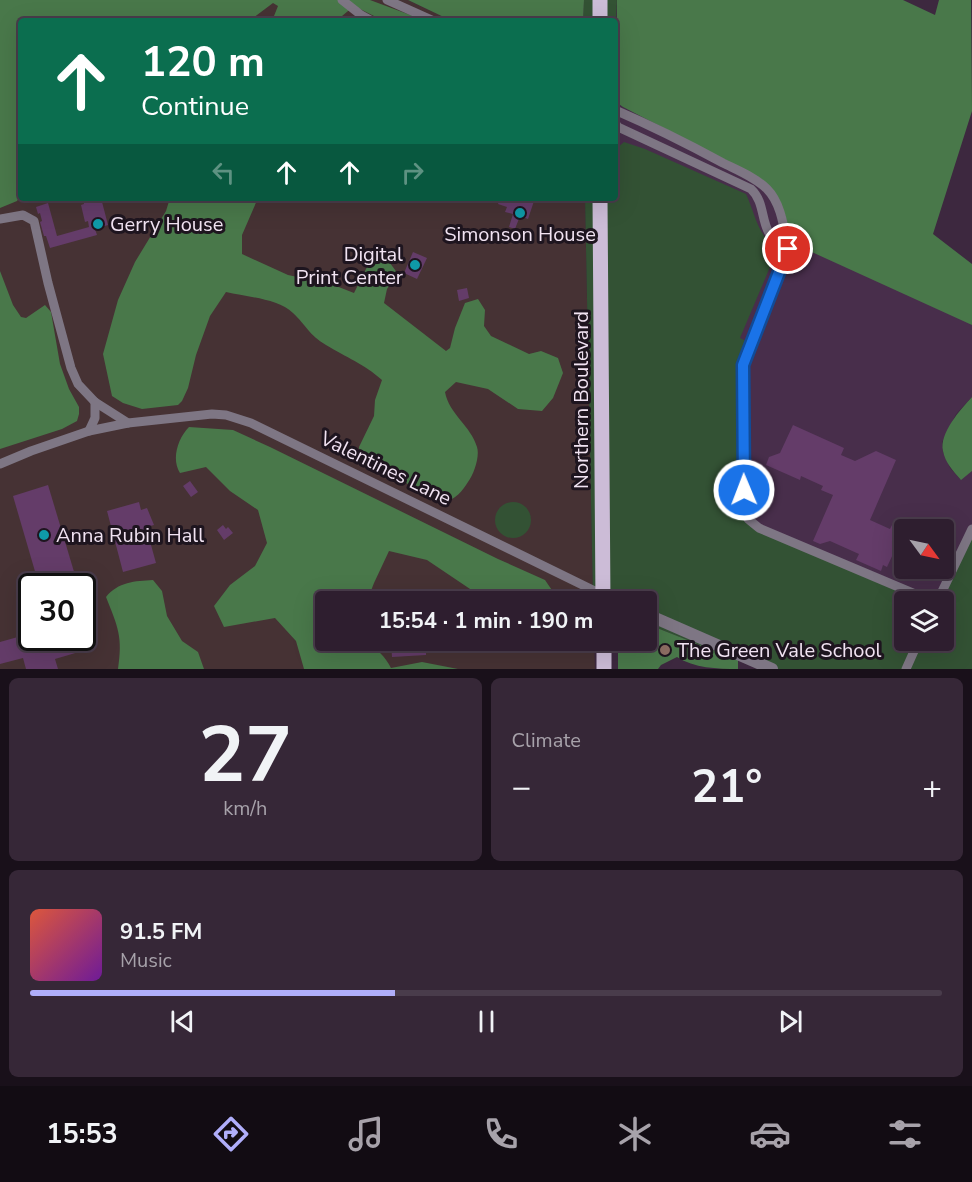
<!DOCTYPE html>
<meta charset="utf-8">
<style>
body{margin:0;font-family:"Nunito Sans",sans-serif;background:#362737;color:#f1f3f6;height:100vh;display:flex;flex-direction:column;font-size:22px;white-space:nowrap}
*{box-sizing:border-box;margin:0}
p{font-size:20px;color:#a7a2aa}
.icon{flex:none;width:33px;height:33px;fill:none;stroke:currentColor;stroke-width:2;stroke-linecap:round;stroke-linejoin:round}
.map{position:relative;height:669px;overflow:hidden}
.side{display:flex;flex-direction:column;gap:9px;padding:9px;background:#19101a;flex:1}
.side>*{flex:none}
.guide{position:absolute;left:18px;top:18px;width:600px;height:183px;border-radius:6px;box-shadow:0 6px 24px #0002,0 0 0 2px #493c4b;background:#0b6e4f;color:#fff;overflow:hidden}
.needle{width:39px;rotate:123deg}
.fabs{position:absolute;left:894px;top:519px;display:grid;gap:12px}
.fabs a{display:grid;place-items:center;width:60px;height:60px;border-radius:6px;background:#2e1e2f;box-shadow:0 6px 24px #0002,0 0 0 2px #493c4b;font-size:30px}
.speed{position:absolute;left:18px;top:573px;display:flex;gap:12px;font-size:30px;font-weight:700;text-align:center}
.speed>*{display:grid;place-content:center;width:78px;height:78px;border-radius:50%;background:#2e1e2f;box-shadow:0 6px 24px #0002,0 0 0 2px #493c4b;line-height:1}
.speed .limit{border:3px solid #111;border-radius:9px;background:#fff;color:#111}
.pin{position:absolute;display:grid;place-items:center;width:51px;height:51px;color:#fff;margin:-26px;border:3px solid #fff;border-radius:50%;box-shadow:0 2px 6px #0007}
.me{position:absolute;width:66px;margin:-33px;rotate:359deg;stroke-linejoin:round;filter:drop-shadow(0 0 4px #0008)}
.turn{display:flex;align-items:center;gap:21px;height:126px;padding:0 24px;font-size:27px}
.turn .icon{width:78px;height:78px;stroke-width:2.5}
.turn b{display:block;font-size:42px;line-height:51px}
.lanes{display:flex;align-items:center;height:57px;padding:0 24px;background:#0003;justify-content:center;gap:30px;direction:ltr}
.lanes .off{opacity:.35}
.big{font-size:45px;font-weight:700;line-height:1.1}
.side .card{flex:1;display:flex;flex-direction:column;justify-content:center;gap:9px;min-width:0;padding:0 21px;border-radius:9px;background:#362737}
.side .dial{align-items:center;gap:0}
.dial b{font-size:78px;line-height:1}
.song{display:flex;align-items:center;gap:18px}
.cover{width:72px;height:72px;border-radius:9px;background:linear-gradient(135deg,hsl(10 70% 55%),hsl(280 70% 35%))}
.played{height:6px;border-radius:3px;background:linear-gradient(90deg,#b0aefa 40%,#493c4b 40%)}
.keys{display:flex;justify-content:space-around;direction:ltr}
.heat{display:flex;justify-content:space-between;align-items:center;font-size:33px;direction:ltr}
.side .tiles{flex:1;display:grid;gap:9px;grid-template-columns:1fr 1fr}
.card:last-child{grid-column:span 2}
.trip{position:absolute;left:315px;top:591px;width:342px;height:60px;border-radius:6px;background:#2e1e2f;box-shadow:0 6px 24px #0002,0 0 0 2px #493c4b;font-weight:700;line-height:60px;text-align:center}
.dock{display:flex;height:96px;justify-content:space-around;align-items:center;background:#120c13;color:#a7a2aa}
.dock .icon{width:42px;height:42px}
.dock .current{color:#b0aefa}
.dock b{font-size:27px;color:#f1f3f6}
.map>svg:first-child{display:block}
.built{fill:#482e4b;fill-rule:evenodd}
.education{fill:#463234;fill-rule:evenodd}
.green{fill:#335234}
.forest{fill:#49784a}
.building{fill:#643c69}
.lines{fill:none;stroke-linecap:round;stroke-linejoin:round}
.minor{stroke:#7e7684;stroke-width:9}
.tertiary{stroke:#7e7684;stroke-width:12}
.primary{stroke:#ccbcd7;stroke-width:15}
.route-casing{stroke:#114b97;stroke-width:15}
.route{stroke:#1a73e8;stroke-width:10}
.culture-dot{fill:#0f9aa8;stroke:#1e151f;stroke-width:2}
.education-dot{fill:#8d6e63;stroke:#1e151f;stroke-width:2}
.labels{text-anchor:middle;stroke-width:6;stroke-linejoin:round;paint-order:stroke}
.poi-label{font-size:20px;fill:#f1e3f2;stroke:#1e151f;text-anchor:start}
.street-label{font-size:20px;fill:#f1e3f2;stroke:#1e151f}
</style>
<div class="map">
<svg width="972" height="669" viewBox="0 0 972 669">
<rect width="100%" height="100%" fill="#3d283f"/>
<path class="built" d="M616,102l7,5 137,71 212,147v72l-16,17 -14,28 1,10 7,16 10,11 12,-8v58l-35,72 -33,1v38l-132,29 -154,-402zM904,530h40v38h-40z"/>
<path class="education" d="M0,0h408l44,21h-431v177h564l8,403 -267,1v38l268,1 1,28h-595zM32,586h50v52h-50z"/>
<g class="green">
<path d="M584,0h33l-2,34v-13h-32z"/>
<path d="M615,99l2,49 7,-6 21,7 101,45c9,19 12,44 32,54l-38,90 8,4 -8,22 4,148 10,15 175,74 -25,1v38l13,1 -13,28h-132l-34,-9 -91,-36 -1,-22 -53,-1 -8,-403h30z"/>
<circle cx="513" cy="520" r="18"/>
<path d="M972,529v140h-66l13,-28 25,-1v-38l-7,-1z"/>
</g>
<g class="forest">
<path d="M0,0h370l51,19 -37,2 -30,-15 -18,15h-64l6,-15 -5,-3 -24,18h-228v173l-4,7 -17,7z"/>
<path d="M408,0h176l-1,21h-131z"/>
<path d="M617,0h286l32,15 4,-15h32l1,111 -39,123 39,30v61l-180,-82 -7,-28 -25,-37 -137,-71 -7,-5z"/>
<path d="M170,198h88l-16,37v19l46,21 43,9 23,9 16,-32 6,-4 14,6 8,11 -11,15 -3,14 62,48 4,-3 5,-20 10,-25 13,-4 7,11 -1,16 7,10 38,18 12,-3 17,7 5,15 -10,25 -11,13 -24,-2 -30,-20 -32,-7 -11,10c4,22 26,34 32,55 3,9 -3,27 -9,35 -5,8 -14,20 -25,19 -15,-2 -29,-14 -42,-21 -13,-7 -28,-13 -41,-20l-1,-13 15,-31 1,-16 7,-20c-19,-17 -35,-22 -56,-35 -17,-10 -20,-20 -33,-32 -16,-15 -47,-16 -67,-21l-16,24 -14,39 -8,33 -6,13 -4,4 -36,4 -19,-6 -11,-7 -9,-42 15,-54 17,-38 31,-51z"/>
<path d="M0,271l13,34 8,12 5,1 19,-13 6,7 9,52 9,25 10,18v7l-2,7 -15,8 -62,20z"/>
<path d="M972,397v74l-11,9c-8,-9 -16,-18 -18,-29 -4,-18 18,-42 29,-54z"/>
<path d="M189,427l44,3 37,17 228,112 47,21 13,19 -2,3 -55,-1 -25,-8 -49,-33 -38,-9 -15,32 -7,18 -41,1v38l42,1c9,9 17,15 23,27l31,-6 36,7h-154l-8,-28 -21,-23 -51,9 -10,-21 16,-21 25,-19 12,-23 -9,-33 -28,-19 -24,-24 -26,6c-9,-14 -2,-35 9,-46z"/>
<path d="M153,580l9,11 5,25 15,25 16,11 6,17h-86c5,-32 0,-42 -12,-72 12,-15 29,-16 47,-17z"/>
<path d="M647,624l91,36v9c-21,0 -44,-1 -61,-12l-16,8 -3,4h-40v-28l28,-1z"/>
</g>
<g class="building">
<path d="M83,198h18l7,27 -13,4 2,6 -47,13 -4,-12h-2l-4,-14 2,-1 -2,-8 -2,1 -2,-7 12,-4 9,33 32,-9 -1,-6 -3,1 -4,-17 3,-1z"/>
<path d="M500,198l18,2v-2h5l11,3 -6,18 -8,-3 -5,13 -6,-2 4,-13 -8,-2 2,-5 -9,-3z"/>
<path d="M413,252l14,6 -10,21 -13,-6z"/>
<path d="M467,288l2,10 -10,3 -2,-11z"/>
<path d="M793,425l51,23 -3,7 14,6 21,-10 20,9 -26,60 20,9 4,-8 12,5 -19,41 -4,-2 -2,6 -25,-11 3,-6 -29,-13 -10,3 -7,-3 20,-46 -12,-5 2,-4 -22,-10 -1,4 -34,-15 3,-8 11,-4z"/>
<path d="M190,481l8,11 -7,5 -8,-11z"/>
<path d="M48,485l27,90 -36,10 -26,-89z"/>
<path d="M139,502l2,8 6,-2 7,17 -8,2 10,36 -33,9 -16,-61z"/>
<path d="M223,525l3,4 2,-2 5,6 -9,7 -7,-10z"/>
<path d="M83,628l6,21 -34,10 3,10h-32l-3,-11 -23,6v-22l32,-9v5h50z"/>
<path d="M391,640h35v15l-34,2z"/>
</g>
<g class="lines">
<g class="minor">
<path d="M342,0l19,15 11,6"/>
<path d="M387,0l47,21"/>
<path d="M615,110c37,16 73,34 108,53 14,7 32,14 44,26 15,15 17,41 21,60"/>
<path d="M615,123l3,4 133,62c19,18 4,46 37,60"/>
<path d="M0,219l23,-4 11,6 14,62 23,85 7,16 17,18 33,21"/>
<path d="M788,249l-45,116 1,141 4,13 11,9 175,74"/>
<path d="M89,431l6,-13v-16"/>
<path d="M0,464l31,-13 58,-20 39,-8 84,-9 14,1 25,8 352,172"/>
<path d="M937,602l35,-73"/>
<path d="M906,669l13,-29"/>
</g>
<g class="tertiary">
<path d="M603,595l14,7"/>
<path d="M646,614l126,55"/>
</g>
<g class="primary">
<path d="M600,21v-21"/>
<path d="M600,198l3,404"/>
<path d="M604,640v29"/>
</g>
</g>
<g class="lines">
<defs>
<path id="route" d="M744,490l-1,-125 45,-116"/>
</defs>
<use href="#route" class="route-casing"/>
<use href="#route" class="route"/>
</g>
<g class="culture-dot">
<circle cx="520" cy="213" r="6"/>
<circle cx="98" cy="224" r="6"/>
<circle cx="415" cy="265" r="6"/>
<circle cx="44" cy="535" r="6"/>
</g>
<circle class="education-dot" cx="665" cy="650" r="6"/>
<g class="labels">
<g class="poi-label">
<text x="110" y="231">Gerry House</text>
<text x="520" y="241" text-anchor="middle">Simonson House</text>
<text x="403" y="261" text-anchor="end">Digital<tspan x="403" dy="23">Print Center</tspan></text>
<text x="56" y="542">Anna Rubin Hall</text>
<text x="677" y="657">The Green Vale School</text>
</g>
<g class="street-label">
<text transform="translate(581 400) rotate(-90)" y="7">Northern Boulevard</text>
<text transform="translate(386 468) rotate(26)" y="7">Valentines Lane</text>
</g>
</g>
</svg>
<div class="fabs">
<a><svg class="needle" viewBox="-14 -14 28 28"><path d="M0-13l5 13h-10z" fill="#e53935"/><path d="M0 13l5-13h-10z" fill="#a7a2aa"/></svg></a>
<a><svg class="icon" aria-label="layers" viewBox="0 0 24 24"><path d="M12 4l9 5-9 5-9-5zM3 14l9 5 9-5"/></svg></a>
</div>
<div class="speed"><div class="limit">30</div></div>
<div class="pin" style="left:788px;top:249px;background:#d93025"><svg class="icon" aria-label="arrive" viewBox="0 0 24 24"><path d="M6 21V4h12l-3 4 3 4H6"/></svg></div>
<svg class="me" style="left:744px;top:490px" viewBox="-20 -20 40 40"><circle r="17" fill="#1a73e8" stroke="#fff" stroke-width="3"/><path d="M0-11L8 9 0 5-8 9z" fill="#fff"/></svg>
<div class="trip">15:54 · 1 min · 190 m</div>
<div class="guide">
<div class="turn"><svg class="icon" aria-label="ahead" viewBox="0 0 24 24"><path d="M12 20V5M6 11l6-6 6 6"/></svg><div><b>120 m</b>Continue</div></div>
<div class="lanes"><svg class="icon off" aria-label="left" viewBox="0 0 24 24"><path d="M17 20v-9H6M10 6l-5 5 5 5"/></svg><svg class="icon" aria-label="ahead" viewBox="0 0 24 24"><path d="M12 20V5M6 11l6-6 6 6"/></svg><svg class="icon" aria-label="ahead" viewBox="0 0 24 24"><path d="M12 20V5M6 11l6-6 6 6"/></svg><svg class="icon off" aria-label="right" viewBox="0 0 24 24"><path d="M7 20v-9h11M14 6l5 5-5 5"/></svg></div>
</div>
</div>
<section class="side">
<div class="tiles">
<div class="card dial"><b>27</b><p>km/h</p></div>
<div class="card"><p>Climate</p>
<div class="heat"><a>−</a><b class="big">21°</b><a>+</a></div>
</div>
<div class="card">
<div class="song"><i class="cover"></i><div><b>91.5 FM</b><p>Music</p></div></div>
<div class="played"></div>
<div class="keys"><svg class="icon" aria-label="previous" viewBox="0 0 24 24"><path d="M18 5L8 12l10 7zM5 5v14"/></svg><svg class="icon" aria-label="pause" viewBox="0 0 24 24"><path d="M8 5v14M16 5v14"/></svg><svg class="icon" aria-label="next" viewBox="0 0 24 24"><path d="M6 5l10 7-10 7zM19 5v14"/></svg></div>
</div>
</div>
</section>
<nav class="dock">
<b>15:53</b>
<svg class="icon current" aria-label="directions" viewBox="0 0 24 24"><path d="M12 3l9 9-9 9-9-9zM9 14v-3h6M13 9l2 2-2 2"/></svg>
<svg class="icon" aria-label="music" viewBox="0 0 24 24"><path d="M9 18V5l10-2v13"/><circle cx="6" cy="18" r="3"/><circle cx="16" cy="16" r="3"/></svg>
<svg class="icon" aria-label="phone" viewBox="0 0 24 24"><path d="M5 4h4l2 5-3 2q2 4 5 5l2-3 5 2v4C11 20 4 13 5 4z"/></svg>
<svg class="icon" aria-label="climate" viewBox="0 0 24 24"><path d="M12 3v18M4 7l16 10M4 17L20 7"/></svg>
<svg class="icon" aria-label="car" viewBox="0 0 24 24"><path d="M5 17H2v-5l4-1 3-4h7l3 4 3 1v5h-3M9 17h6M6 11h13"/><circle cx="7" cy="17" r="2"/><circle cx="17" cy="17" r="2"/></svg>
<svg class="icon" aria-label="filters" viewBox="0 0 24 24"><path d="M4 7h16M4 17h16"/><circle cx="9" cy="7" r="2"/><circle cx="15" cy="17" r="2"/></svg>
</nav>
